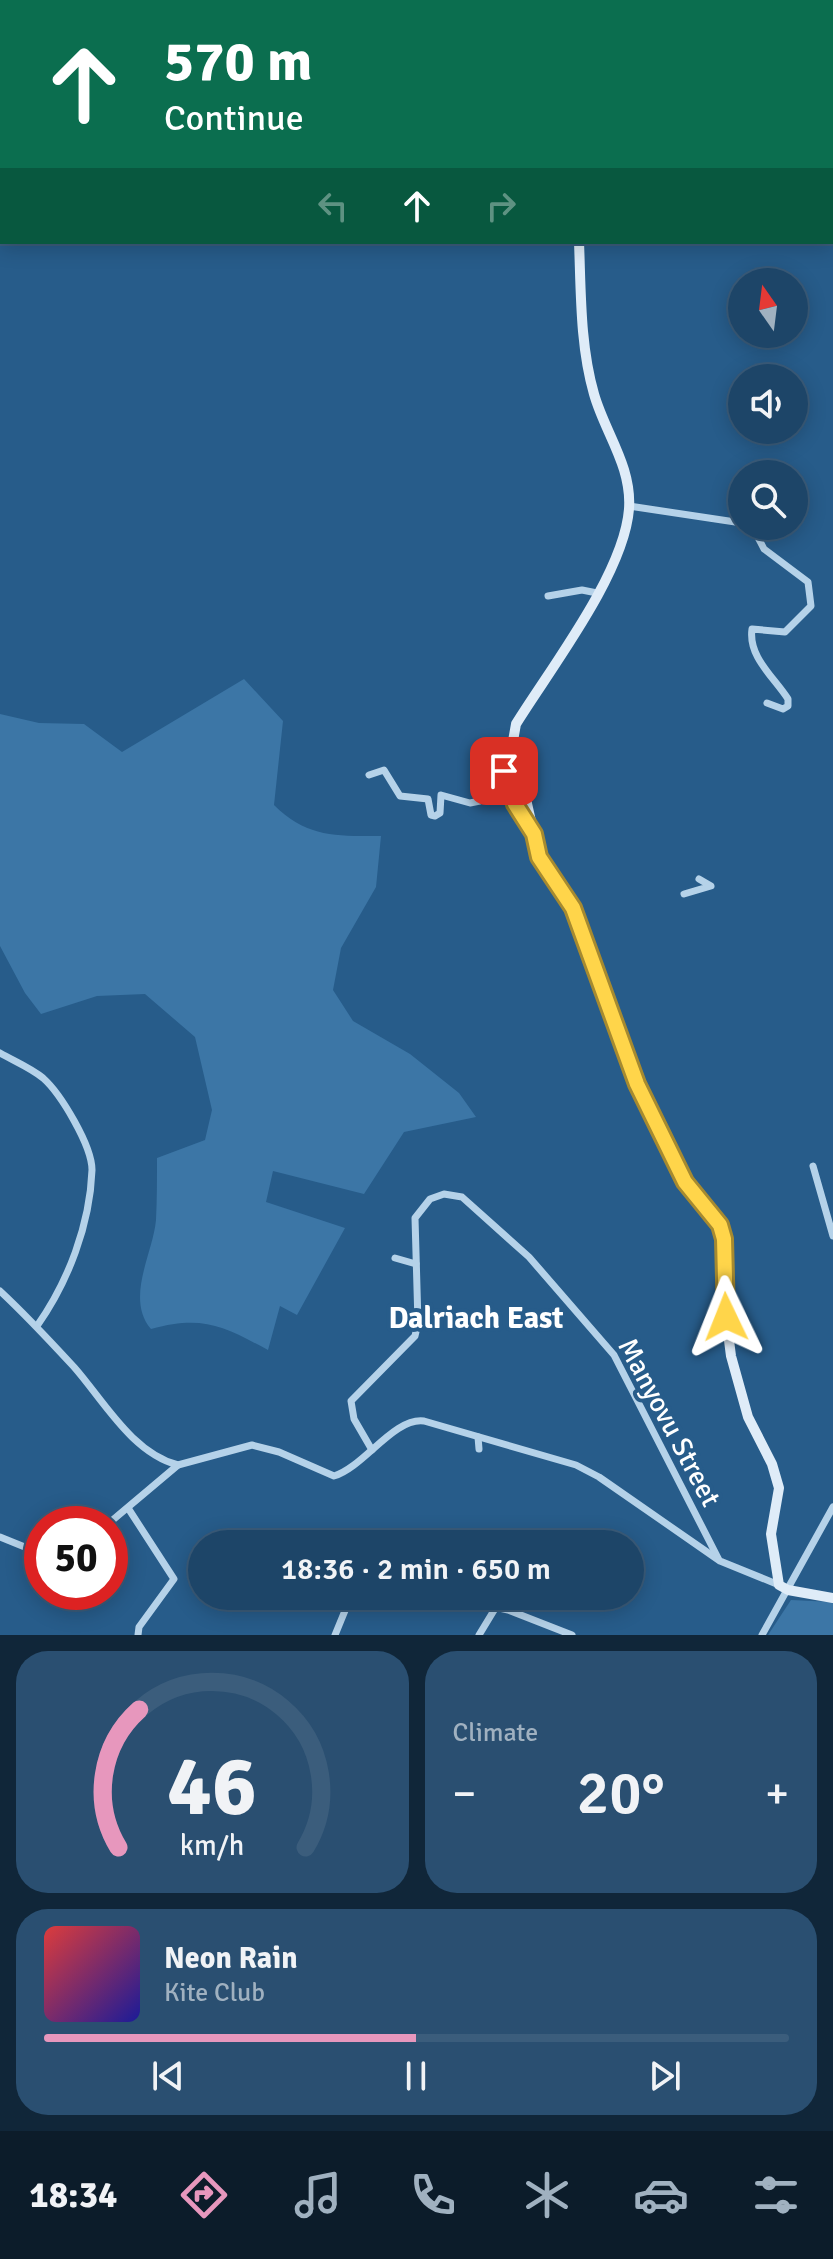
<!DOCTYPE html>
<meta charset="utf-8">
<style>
body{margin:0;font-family:Signika,sans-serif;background:#2a4f71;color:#f1f3f6;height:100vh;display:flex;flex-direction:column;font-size:30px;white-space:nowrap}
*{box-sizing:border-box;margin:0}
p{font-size:26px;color:#a0b1c0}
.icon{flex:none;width:44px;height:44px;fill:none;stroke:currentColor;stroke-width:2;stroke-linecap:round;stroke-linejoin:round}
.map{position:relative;height:1635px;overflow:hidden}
.drawer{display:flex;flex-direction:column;gap:16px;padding:16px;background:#102639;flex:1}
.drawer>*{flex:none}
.top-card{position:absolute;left:0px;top:0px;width:834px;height:244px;box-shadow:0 4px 20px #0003,0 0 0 2px #3b5d7c;background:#0b6e4f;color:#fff;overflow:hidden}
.needle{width:52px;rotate:346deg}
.controls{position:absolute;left:728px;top:268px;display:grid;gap:16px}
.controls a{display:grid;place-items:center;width:80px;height:80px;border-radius:50%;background:#1d4568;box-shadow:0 4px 20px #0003,0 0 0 2px #3b5d7c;font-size:40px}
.speed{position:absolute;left:24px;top:1506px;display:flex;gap:16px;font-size:40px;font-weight:700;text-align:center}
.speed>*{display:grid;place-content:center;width:104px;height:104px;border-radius:50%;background:#1d4568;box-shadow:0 4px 20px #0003,0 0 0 2px #3b5d7c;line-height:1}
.speed .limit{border:12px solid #d22;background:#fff;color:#111}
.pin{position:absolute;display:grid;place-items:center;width:68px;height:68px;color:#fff;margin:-34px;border-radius:16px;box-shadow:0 4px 12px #0006}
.me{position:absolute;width:88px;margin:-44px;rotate:358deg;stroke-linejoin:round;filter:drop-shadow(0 0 6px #0008)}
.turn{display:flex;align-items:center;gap:28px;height:168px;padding:0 32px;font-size:36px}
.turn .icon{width:104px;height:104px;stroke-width:2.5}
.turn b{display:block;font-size:56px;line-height:68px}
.lanes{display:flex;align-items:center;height:76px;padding:0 32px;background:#0003;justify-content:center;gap:40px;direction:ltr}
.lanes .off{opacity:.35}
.big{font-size:60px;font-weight:600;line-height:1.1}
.drawer .card{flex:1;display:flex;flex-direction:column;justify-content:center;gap:12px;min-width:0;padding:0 28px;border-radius:32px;background:#2a4f71}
.drawer .dial{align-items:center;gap:0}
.dial svg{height:208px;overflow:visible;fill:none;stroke:#3b5d7c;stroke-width:7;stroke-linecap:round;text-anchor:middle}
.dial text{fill:#f1f3f6;stroke:none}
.song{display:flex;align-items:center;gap:24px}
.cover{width:96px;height:96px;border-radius:12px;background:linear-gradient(135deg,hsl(0 70% 55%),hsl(240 70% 35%))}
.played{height:8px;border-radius:4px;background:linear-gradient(90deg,#e797bd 50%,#3b5d7c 50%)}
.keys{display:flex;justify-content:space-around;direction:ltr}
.heat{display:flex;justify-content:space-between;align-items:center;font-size:44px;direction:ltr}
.drawer .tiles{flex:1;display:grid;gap:16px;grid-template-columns:1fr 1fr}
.card:last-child{grid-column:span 2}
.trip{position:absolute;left:188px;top:1530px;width:456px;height:80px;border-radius:40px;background:#1d4568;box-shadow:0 4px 20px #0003,0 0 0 2px #3b5d7c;font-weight:600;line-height:80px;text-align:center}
.menu{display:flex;height:128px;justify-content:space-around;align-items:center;background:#0c1c2a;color:#a0b1c0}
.menu .icon{width:56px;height:56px}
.menu .on{color:#e797bd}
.menu b{font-size:36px;color:#f1f3f6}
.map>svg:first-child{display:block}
.green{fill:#3c76a6}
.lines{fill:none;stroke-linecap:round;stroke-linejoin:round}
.street{stroke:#b5d2e9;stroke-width:7}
.secondary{stroke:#dfecf8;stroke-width:10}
.route-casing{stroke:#a68a30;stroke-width:20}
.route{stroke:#ffd54a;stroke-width:14}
.labels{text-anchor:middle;stroke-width:8;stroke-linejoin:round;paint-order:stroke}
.street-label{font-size:28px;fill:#fff;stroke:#275c8a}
.neighbourhood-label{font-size:30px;font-weight:bold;fill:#fff;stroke:#275c8a}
</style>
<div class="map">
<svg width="833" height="1635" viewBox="0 0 833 1635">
<rect width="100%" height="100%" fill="#275c8a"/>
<g class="green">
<path d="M244,679l39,42 -9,84c33,33 63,31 107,31l-5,51 -35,61 -8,42 20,31 57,33 49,39 17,24 -72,15 -40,62 -91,-23 -7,31 79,26 -48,87 -17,-9 -12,44c-45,-24 -65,-35 -117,-21 -26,-31 2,-75 5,-109 1,-20 1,-41 1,-62l48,-18 7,-30 -17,-73 -50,-43 -48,2 -56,18 -16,-21 -25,-47v-232l39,9 45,1 38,28z"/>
<path d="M791,1600l42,2v33h-65z"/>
</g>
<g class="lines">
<g class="street">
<path d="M829,2v-2"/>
<path d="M832,22l1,2"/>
<path d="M0,87l2,1"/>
<path d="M629,506l113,17"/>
<path d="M752,526l12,23 44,33 3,24 -26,26 -33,-3c-4,28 22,48 36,70v7l-5,3 -16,-6"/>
<path d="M548,596l34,-6 15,3"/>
<path d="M369,775l15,-5 16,26 28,3 3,16 4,1 5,-3 1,-18 29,8 10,-2 10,-22 9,-10 5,2 11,33 15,25"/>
<path d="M684,894l27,-8 -12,-7"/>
<path d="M0,1053c14,8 31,15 43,25 18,16 49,68 49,92 -2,55 -24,112 -55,156"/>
<path d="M813,1166l20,70"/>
<path d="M395,1258l21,6"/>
<path d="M0,1291c26,24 50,50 74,76 30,34 58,86 104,98l74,-20 27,7 55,24c30,-9 60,-59 90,-55l152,44 23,12 121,84 59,24"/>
<path d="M478,1437l1,12"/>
<path d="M372,1450l-18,-31 -3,-18 64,-65 3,-13 -3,-105 15,-19 14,-5 18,3 67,60 85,98 104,203"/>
<path d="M128,1508l46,71 -35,48 -1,8"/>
<path d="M108,1524l70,-59"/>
<path d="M0,1537l42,17"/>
<path d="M448,1596l60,14 64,25"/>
<path d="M335,1635l16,-39"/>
<path d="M479,1635l17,-28"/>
<path d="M762,1635l71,-128"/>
</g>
<g class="secondary">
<path d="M594,2v-2"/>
<path d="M579,242c2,49 1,104 15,152 11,39 38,72 35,115 -5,65 -79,160 -113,215l-3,17 26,116 34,51 41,120 71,154 28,34 11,23 2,78 5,39 17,61 24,47 7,24 -8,46 8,51 9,5 45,8"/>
</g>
</g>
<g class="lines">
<defs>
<path id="route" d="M504,771l11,33 19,30 5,23 34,51 64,176 48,98 35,43 4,14 2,78"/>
</defs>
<use href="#route" class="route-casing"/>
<use href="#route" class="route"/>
</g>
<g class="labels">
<g class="street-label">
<text transform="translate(670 1422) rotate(62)" y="10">Manyovu Street</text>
</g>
<g class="neighbourhood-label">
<text x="476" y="1328">Dalriach East</text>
</g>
</g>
</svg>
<div class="controls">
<a><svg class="needle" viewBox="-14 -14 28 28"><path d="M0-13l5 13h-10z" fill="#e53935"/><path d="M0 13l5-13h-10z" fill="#a0b1c0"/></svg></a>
<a><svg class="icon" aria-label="sound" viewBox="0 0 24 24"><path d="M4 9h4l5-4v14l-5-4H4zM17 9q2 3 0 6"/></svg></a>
<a><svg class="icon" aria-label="search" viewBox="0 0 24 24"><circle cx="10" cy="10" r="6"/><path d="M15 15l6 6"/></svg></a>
</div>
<div class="speed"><div class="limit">50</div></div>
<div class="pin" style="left:504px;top:771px;background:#d93025"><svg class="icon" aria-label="arrive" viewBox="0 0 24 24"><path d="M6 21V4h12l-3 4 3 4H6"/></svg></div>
<svg class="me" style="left:726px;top:1317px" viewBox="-20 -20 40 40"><path d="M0-17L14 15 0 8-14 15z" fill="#ffd54a" stroke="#fff" stroke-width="4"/></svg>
<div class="trip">18:36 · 2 min · 650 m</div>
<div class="top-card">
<div class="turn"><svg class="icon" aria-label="ahead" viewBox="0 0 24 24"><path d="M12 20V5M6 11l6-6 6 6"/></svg><div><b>570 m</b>Continue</div></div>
<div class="lanes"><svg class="icon off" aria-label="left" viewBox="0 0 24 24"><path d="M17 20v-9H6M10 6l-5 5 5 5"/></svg><svg class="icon" aria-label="ahead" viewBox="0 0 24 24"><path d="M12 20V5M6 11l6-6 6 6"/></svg><svg class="icon off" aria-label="right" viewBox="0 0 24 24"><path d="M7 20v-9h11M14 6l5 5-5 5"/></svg></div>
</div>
</div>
<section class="drawer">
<div class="tiles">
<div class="card dial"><svg viewBox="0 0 100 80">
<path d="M14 69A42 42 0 1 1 86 69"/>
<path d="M14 69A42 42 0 0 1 22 16" stroke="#e797bd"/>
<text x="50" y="56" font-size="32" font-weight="700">46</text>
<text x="50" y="72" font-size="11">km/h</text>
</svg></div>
<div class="card"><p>Climate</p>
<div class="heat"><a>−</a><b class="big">20°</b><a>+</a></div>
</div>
<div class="card">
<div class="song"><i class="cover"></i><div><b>Neon Rain</b><p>Kite Club</p></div></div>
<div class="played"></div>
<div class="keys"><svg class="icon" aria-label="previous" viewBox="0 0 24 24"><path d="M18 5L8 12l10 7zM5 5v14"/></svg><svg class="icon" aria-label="pause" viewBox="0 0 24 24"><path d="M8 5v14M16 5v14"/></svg><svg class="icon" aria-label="next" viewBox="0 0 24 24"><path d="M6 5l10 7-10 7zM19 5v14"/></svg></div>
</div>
</div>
</section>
<nav class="menu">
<b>18:34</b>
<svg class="icon on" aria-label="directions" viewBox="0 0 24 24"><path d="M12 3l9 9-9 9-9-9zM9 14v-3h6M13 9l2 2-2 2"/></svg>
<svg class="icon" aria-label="music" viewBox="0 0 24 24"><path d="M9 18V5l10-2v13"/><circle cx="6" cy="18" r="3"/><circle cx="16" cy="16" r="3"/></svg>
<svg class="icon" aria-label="phone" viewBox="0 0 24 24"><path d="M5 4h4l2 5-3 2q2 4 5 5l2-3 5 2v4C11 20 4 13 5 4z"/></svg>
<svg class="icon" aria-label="climate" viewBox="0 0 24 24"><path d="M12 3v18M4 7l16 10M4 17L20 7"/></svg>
<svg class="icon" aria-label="car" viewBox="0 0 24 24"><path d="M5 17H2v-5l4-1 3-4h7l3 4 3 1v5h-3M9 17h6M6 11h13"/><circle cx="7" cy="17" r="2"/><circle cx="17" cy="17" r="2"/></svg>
<svg class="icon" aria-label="filters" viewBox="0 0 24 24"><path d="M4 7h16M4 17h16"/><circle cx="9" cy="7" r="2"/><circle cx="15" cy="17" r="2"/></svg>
</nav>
